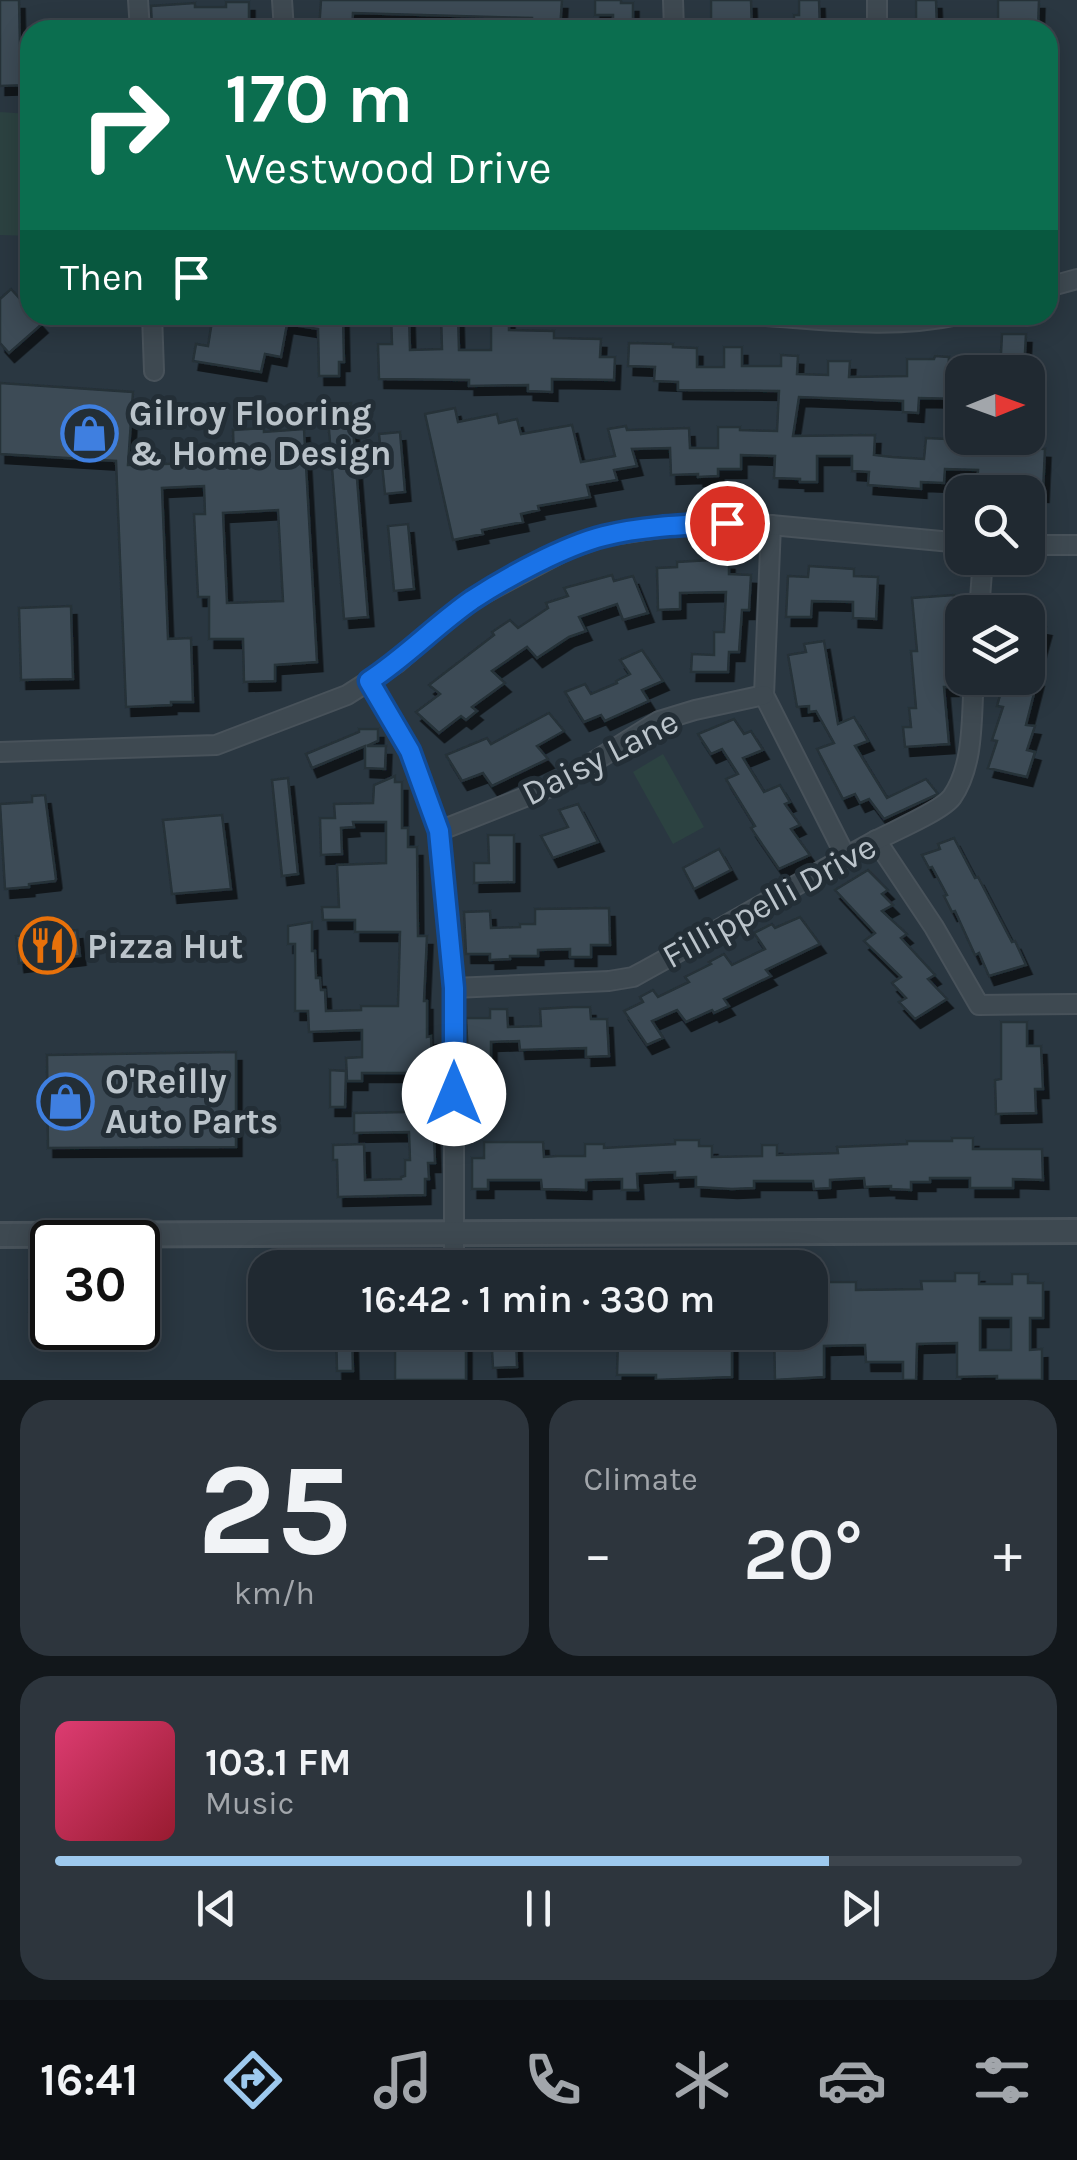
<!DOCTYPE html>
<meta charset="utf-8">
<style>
body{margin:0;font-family:Karla,sans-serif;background:#2d353d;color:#f1f3f6;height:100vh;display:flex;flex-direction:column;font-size:38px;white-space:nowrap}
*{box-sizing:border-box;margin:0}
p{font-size:32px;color:#a2a6ab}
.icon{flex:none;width:55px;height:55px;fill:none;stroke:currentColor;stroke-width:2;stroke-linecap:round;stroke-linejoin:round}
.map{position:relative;height:1380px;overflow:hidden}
.details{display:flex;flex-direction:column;gap:20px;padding:20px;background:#12171b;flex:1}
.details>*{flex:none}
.banner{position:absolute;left:20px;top:20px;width:1038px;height:305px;border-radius:30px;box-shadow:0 5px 25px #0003,0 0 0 2px #3d454d;background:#0b6e4f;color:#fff;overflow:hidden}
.needle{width:65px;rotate:89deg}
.buttons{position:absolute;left:945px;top:355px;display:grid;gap:20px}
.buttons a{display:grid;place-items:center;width:100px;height:100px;border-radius:20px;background:#202931;box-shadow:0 5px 25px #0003,0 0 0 2px #3d454d;font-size:50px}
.speed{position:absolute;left:30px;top:1220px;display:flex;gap:20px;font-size:50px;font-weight:700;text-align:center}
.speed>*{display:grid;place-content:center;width:130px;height:130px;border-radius:50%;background:#202931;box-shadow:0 5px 25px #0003,0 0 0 2px #3d454d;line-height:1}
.speed .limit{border:5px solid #111;border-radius:15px;background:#fff;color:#111}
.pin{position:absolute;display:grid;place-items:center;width:85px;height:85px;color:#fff;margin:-42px;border:5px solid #fff;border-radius:50%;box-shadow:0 2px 10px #0007}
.me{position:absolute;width:110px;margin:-55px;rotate:0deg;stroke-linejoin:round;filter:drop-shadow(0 0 8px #0008)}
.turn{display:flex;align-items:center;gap:35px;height:210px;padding:0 40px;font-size:45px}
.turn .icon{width:130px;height:130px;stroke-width:2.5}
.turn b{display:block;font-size:70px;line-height:85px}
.then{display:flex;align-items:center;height:95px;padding:0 40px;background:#0003;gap:20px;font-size:38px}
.big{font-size:75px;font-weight:600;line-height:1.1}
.details .tile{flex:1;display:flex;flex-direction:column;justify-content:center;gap:15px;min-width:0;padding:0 35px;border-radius:30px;background:#2d353d}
.details .dial{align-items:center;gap:0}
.dial b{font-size:130px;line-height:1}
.song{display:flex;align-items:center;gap:30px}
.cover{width:120px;height:120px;border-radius:15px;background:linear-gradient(135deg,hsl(340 70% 55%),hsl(350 70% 35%))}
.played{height:10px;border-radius:5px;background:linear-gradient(90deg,#9dc9ee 80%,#3d454d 80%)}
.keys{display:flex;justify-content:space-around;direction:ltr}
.heat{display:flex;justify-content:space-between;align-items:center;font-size:55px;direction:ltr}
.details .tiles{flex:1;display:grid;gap:20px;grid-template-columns:1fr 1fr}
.tile:last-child{grid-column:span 2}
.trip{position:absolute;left:248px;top:1250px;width:580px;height:100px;border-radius:30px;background:#202931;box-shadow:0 5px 25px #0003,0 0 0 2px #3d454d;font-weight:600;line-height:100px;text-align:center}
.tab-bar{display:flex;height:160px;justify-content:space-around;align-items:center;background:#0d1014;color:#a2a6ab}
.tab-bar .icon{width:70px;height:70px}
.tab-bar .current{color:#9dc9ee}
.tab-bar b{font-size:45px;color:#f1f3f6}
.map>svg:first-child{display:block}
.green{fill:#2c4241}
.building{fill:#3d4c56;stroke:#253038;stroke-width:2.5;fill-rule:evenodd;filter:url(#shadow)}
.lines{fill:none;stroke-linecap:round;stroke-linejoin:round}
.minor-casing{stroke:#48525a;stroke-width:22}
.tertiary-casing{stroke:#48525a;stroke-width:28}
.minor{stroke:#3e4951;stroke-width:18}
.tertiary{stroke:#3e4951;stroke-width:22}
.route-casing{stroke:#114b97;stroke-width:25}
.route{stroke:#1a73e8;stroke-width:18}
.labels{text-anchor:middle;stroke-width:10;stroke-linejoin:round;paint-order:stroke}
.poi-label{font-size:35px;font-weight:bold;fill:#bbc4cb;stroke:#232e36;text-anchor:start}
.street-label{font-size:35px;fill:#bbc4cb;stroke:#232e36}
</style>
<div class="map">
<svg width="1077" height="1380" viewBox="0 0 1077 1380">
<defs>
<filter id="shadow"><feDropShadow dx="5.5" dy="9" stdDeviation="0" flood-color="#0009"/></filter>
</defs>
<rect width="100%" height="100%" fill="#2a3741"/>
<g class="green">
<path d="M0,112l30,2v122l-30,-1z"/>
<path d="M663,754l41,73 -31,17 -40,-72z"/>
</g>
<g class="building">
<path d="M0,0h19l1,46h10v39l-30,1z"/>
<path d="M321,0h241l-2,30h-28v-12l-179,-5 -1,17h-33z"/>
<path d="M595,0h26v3h12v20l-20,1v-9h-18z"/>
<path d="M711,0h40l1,30h-41z"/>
<path d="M799,0h20l1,30h-26v-15h5z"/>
<path d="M916,0h20l1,27h-21z"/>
<path d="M998,0h41l-1,30h-40z"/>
<path d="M226,2h23v28h-97l-1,-24 44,-3v4h31z"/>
<path d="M11,289l19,21v5h4l8,9 -33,29 -9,-10v-44z"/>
<path d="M213,315l60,10 1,-10h69l1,47h-5v14h-20l-1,-47 -31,-5 -6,33 -16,-3 -4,18 -68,-11 3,-17 12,2z"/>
<path d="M391,315h18l1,35 32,-1 -1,-34h17l1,35h32v-33h18v13l45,1v7l47,1 -1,18h15l-1,23 -62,-1v13l-24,-1v-6l-59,1v-6l-90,-1 -1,-35h14z"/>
<path d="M1002,334h24l-2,38h-24z"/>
<path d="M629,343l44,1v3l24,1v19h27v-20h18v19h39v-11l17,1 -1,18 31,1v-14h22l-1,16 58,-1v-17h27l1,-3 14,1 -1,18 14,1v23l-43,-1 -1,15 -15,-1v-11l-104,-4 -6,39 82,-1 -1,20 18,2 32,2 2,-21 21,1v2l49,1v5l49,2 -2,44 -66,-3 1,-20 -33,-1 -1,14 -23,-1v7l-53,-4 1,-13 -17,-1v-15h-35v26h-17v-3l-26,-1 1,-22 -34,-1v14h-23v7l-20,1v-3l-27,1 -1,-27 -38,1 5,17 -23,4 3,10 -30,5 3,12 -52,9 1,4 -18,4 2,8 -41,8 1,4 -30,6 -28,-126 30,-6 3,14 39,-8 2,9 18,-4 4,15 51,-9 9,37 34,-6 -7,-27 18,-3 1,4 62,-2 1,20h28v-21h22v3l37,1 2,-40 -101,-1v-8l-24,-1 1,-14 -27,-1z"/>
<path d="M0,383l133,9 -5,73 106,-3 -1,-32 31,-2v4l40,-3 13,233 -42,3v16l-31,1 -1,-43h-34v-42h-11l-4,-83h11l-1,-28 -42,2 6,151 23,-1 2,64h-22v3l-45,2 -10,-246 -116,-7zM278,510l5,91 -56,2 -4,-90z"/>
<path d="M351,403l17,214 -24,2 -17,-214z"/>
<path d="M400,432l5,60 -20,2 -6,-60z"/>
<path d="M408,524l6,65 -20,2 -6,-65z"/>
<path d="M711,560l18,1v13l22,1 -2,35h-7l-3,42h-10l-1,20h-37l1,-18 22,1v-23h10l2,-40 -46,1v16l-22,1 -1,-42 20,-1v-5z"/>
<path d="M809,566l45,3v7l24,1 -2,42 -23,-1v-16l-41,-1 -1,16h-25l2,-41 20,1z"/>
<path d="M612,575l2,6 19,-5 15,37 -25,7 -6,-16 -38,13 7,14 -17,6 -32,21 -10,-11 -35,24 13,12 -33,24 5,4 -11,9 -5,-4 -22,17 -23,-21 24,-18 -11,-9 65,-50 -2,-3 18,-12 8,8 30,-20 -2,-5 22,-7 -4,-8z"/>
<path d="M954,595l2,25h-10l7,67h-9l5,57 -44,3 -2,-20h8l-2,-19h7l-5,-57h6l-5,-53z"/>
<path d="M71,606l2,73 -52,1 -2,-72z"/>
<path d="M1028,624l18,3 -14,51h6l-12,47 9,1 -8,24 8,2 -8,25 -39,-9 9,-27 -5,-1 11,-33 -6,-1 4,-14h-5l4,-14 16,1 1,-1h11z"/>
<path d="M824,641l14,83 16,-7 14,24 -13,5 32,52 39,-19 12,15 -54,25 -15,-20 -9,4 -5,-9 -12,5 -26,-50 17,-6 -18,-32 -7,1v-6l-12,1 -9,-52 18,-3 -2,-8z"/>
<path d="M642,650l21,31 -21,9 7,11 -44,20 -4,-6 -17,7 -19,-30 20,-8 6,10 26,-11 -1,-2 14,-7 -10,-14z"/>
<path d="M549,713l15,18 -27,15 11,13 -56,27 -9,-13 -21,8 -16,-26 41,-17 4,6z"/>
<path d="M734,719l10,15 7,-3 12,19 -20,8 21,34 16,-7 10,17 -5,2 15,21 -9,4 19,26 -31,14 -28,-41 4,-2 -29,-47 12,-5 -16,-25 -11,5 -13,-20z"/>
<path d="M359,729h19v12l-11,5h19l-1,23 -20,-1v-22l-53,22 -6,-14 53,-22z"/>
<path d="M395,776v6h7v46h6v19h9l1,89h9l-3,65h3v36l4,-1 4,127h-7l1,16h-4v16l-87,2 -1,-37h-4v-15l31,-1 1,36 36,-1v-2l4,-1v-16h5l-1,-28 -55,1v-20l54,-1 -1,-39h-45v8h-15l-1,-23 16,-1v-27l-53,2 -1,-21h-13v-67h-7v-18l24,-4v29h3l1,27h4l1,12h4l1,21 35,-1v-4h37l2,-74h-45v-12h-32l-1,-13h17l-2,-42 49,-2v-41h-33l1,5 -13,1 1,26 -21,1 -1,-37h15l-1,-14 39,-1 1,-18z"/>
<path d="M288,778l10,96 -16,2 -10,-96z"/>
<path d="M45,795l11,84 -1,2 -26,3v3l-24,2 -5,-85 32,-2v-6z"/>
<path d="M578,804l20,38 -45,16 -12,-22 27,-9 -9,-17z"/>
<path d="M222,815l9,74 -59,5 -9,-74z"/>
<path d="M488,835h26v47l-40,1v-20h15z"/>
<path d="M954,838l21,40 3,-1 34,65 3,-1 11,24 -37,11 -10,-23 -4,2 -20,-44 -3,1 -8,-16 3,-1 -15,-28 -3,1 -7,-13 18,-6 -2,-5z"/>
<path d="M719,849l12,21 -37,19 -11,-21z"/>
<path d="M868,870l20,20 -6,4 11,11 -11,6 25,23 -6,4 34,37 -7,4 19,20 -32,20 -16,-17 7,-4 -14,-15 9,-6 -37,-36 11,-8 -40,-43z"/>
<path d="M609,908l1,37h-19v12h-21v-8l-32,1v6h-28v3l-20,1v-6h-24l-2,-42 26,-1 1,17 29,-1v-3h15v-15z"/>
<path d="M800,917l20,27 -54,26 5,6 -47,23 5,7 -15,7 -2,-3 -26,12 -9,-12 -25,11 11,17 -16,7 -23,-34 19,-9 -3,-5 13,-7 5,7 31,-15 -4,-5 26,-13 -2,-2 15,-8 8,11 33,-16 -11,-16 18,-9 3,4z"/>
<path d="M77,930l3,26 -61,7 -3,-27z"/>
<path d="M573,1007h17l1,12h16l2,37 -23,1v-9l-66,2 -1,-9 -28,1v15l-23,1 -2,-40h24v-9h17l1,18 33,-1 -1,-17z"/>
<path d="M1001,1022h26v24h14l2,43h-8l1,24 -40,1 -1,-34 6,-1z"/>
<path d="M236,1052v95l-188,1 -1,-93z"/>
<path d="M330,1070l16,1 -1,36h-15z"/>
<path d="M952,1138h21v11h69l1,31 -30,-1v9h-43v-10h-40v4h-19v8l-20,-1v-3l-26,1 -1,-9 -34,2v8l-16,1 -1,-8h-59v7l-22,1 -36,-2v-10l-21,1v-6l-38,2 1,16h-16v-11l-36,1v10l-44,-1 -1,-9h-53v9h-16v-31h12v-16h59l1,15 14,-1h27v-12h19v4l71,-4v-4h24v6h13v11l50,-1v-11h15v10l61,-2 -1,-6 70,-3v-3h45z"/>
<path d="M955,1273h24v11h33v-10h16v9h15v35h-13v32l12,-1v31h-45v-4l-40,1v-34l-40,1 -1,36h-13v-18h-37l-1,-17 -41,1v31l-49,3 -1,-48h36v-58h14v8h32v8l66,-1 -1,-8h34zM980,1318h31v32h-31z"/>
<rect x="29" y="1281" width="23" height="30"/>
<path d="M336,1332h16l1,39h-16z"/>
<path d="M491,1332h25l1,35 -24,1z"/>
<path d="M678,1333h14v7l40,-1v38l-76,3v-5h-39l1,-36h43v-3h17z"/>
<path d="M466,1337v43h-71v-42z"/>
</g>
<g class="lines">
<defs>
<g id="minor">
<path d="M138,0l2,30"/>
<path d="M282,0l2,30"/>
<path d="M673,0l1,30"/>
<path d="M877,0v30"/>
<path d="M1048,287l29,-8"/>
<path d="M152,315l2,56"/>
<path d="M750,315c69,4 140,15 208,0"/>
<path d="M771,525l-7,170 82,162"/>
<path d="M1028,545h49"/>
<path d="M979,612l4,-54"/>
<path d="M369,681l41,70 29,80 15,157v280"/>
<path d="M0,752l216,-7 131,-50 50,-32 46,-41 31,-23 94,-50 37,-13 74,-11 48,-2 44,2 191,18"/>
<path d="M439,831l119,-47 101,-63 36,-11 69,-15"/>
<path d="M876,840l58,87 45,78 98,-1"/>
<path d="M454,988l155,-7 24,-4c81,-44 160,-91 240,-135 18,-10 69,-31 79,-45 23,-33 19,-82 22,-119"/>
</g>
<path id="tertiary" d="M0,1235l1077,-4"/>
</defs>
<use href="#minor" class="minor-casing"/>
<use href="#tertiary" class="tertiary-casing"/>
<use href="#minor" class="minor"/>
<use href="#tertiary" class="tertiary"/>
</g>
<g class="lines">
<defs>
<path id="route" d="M454,1094v-106l-15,-157 -29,-80 -41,-70c37,-24 67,-56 103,-81 35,-23 92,-54 132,-64 40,-10 82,-11 123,-13"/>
</defs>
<use href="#route" class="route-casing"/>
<use href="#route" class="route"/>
</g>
<defs>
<symbol id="shop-ring" viewBox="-11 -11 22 22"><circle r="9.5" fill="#232e36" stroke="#3f7fe0" stroke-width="1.5"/><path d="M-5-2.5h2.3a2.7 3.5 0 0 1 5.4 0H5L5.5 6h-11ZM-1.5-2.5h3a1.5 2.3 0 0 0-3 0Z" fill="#3f7fe0"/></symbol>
<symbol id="restaurant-ring" viewBox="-11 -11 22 22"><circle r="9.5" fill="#232e36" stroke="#e8710a" stroke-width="1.5"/><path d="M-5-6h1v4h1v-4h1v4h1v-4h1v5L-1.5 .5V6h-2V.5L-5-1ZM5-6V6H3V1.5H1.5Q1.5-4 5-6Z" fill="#e8710a"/></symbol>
</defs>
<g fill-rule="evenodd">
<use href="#shop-ring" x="58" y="402" width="63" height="63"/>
<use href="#restaurant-ring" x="16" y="914" width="63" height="63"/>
<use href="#shop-ring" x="34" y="1070" width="63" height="63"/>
</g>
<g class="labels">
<g class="poi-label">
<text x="129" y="425">Gilroy Flooring<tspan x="129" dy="40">&amp; Home Design</tspan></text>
<text x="87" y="958">Pizza Hut</text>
<text x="105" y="1093">O'Reilly<tspan x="105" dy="40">Auto Parts</tspan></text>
</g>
<g class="street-label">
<text transform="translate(600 757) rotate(-27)" y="12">Daisy Lane</text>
<text transform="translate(769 901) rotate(-29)" y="12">Fillippelli Drive</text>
</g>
</g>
</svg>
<div class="buttons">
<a><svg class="needle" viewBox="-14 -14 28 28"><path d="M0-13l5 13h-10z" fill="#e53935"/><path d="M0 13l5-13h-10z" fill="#a2a6ab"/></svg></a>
<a><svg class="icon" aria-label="search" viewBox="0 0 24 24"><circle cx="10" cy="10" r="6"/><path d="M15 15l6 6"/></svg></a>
<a><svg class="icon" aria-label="layers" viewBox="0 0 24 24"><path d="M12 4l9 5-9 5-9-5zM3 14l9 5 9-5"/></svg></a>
</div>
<div class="speed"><div class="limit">30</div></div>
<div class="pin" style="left:727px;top:523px;background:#d93025"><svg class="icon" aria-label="arrive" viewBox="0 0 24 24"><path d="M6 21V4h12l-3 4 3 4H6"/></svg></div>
<svg class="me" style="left:454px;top:1094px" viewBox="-20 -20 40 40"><circle r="19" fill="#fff"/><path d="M0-13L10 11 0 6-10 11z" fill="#1a73e8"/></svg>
<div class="trip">16:42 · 1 min · 330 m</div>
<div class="banner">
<div class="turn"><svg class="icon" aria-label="right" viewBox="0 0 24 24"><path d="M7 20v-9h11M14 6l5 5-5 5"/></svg><div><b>170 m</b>Westwood Drive</div></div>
<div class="then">Then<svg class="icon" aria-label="arrive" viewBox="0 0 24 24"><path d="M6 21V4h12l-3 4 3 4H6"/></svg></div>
</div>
</div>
<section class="details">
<div class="tiles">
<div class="tile dial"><b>25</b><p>km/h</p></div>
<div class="tile"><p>Climate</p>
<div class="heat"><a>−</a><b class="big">20°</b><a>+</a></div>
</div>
<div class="tile">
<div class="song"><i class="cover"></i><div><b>103.1 FM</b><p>Music</p></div></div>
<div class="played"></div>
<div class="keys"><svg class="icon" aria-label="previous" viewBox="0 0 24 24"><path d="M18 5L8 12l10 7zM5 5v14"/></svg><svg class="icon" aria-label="pause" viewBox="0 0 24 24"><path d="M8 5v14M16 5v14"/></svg><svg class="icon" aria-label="next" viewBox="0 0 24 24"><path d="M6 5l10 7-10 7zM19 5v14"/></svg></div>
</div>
</div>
</section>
<nav class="tab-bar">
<b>16:41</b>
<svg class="icon current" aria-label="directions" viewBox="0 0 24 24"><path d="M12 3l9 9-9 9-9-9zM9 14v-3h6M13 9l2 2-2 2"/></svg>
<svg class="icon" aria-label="music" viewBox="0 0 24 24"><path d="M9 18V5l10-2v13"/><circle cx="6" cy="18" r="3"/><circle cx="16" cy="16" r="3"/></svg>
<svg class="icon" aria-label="phone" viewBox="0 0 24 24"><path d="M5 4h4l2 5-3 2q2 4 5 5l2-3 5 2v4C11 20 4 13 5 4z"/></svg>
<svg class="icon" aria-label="climate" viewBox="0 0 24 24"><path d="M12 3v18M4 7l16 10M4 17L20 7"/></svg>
<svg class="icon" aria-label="car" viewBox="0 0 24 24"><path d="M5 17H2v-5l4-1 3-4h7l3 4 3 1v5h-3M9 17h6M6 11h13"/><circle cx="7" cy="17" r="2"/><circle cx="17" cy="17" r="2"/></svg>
<svg class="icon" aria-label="filters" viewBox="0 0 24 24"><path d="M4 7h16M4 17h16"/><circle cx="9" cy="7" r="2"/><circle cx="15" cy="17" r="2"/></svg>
</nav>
